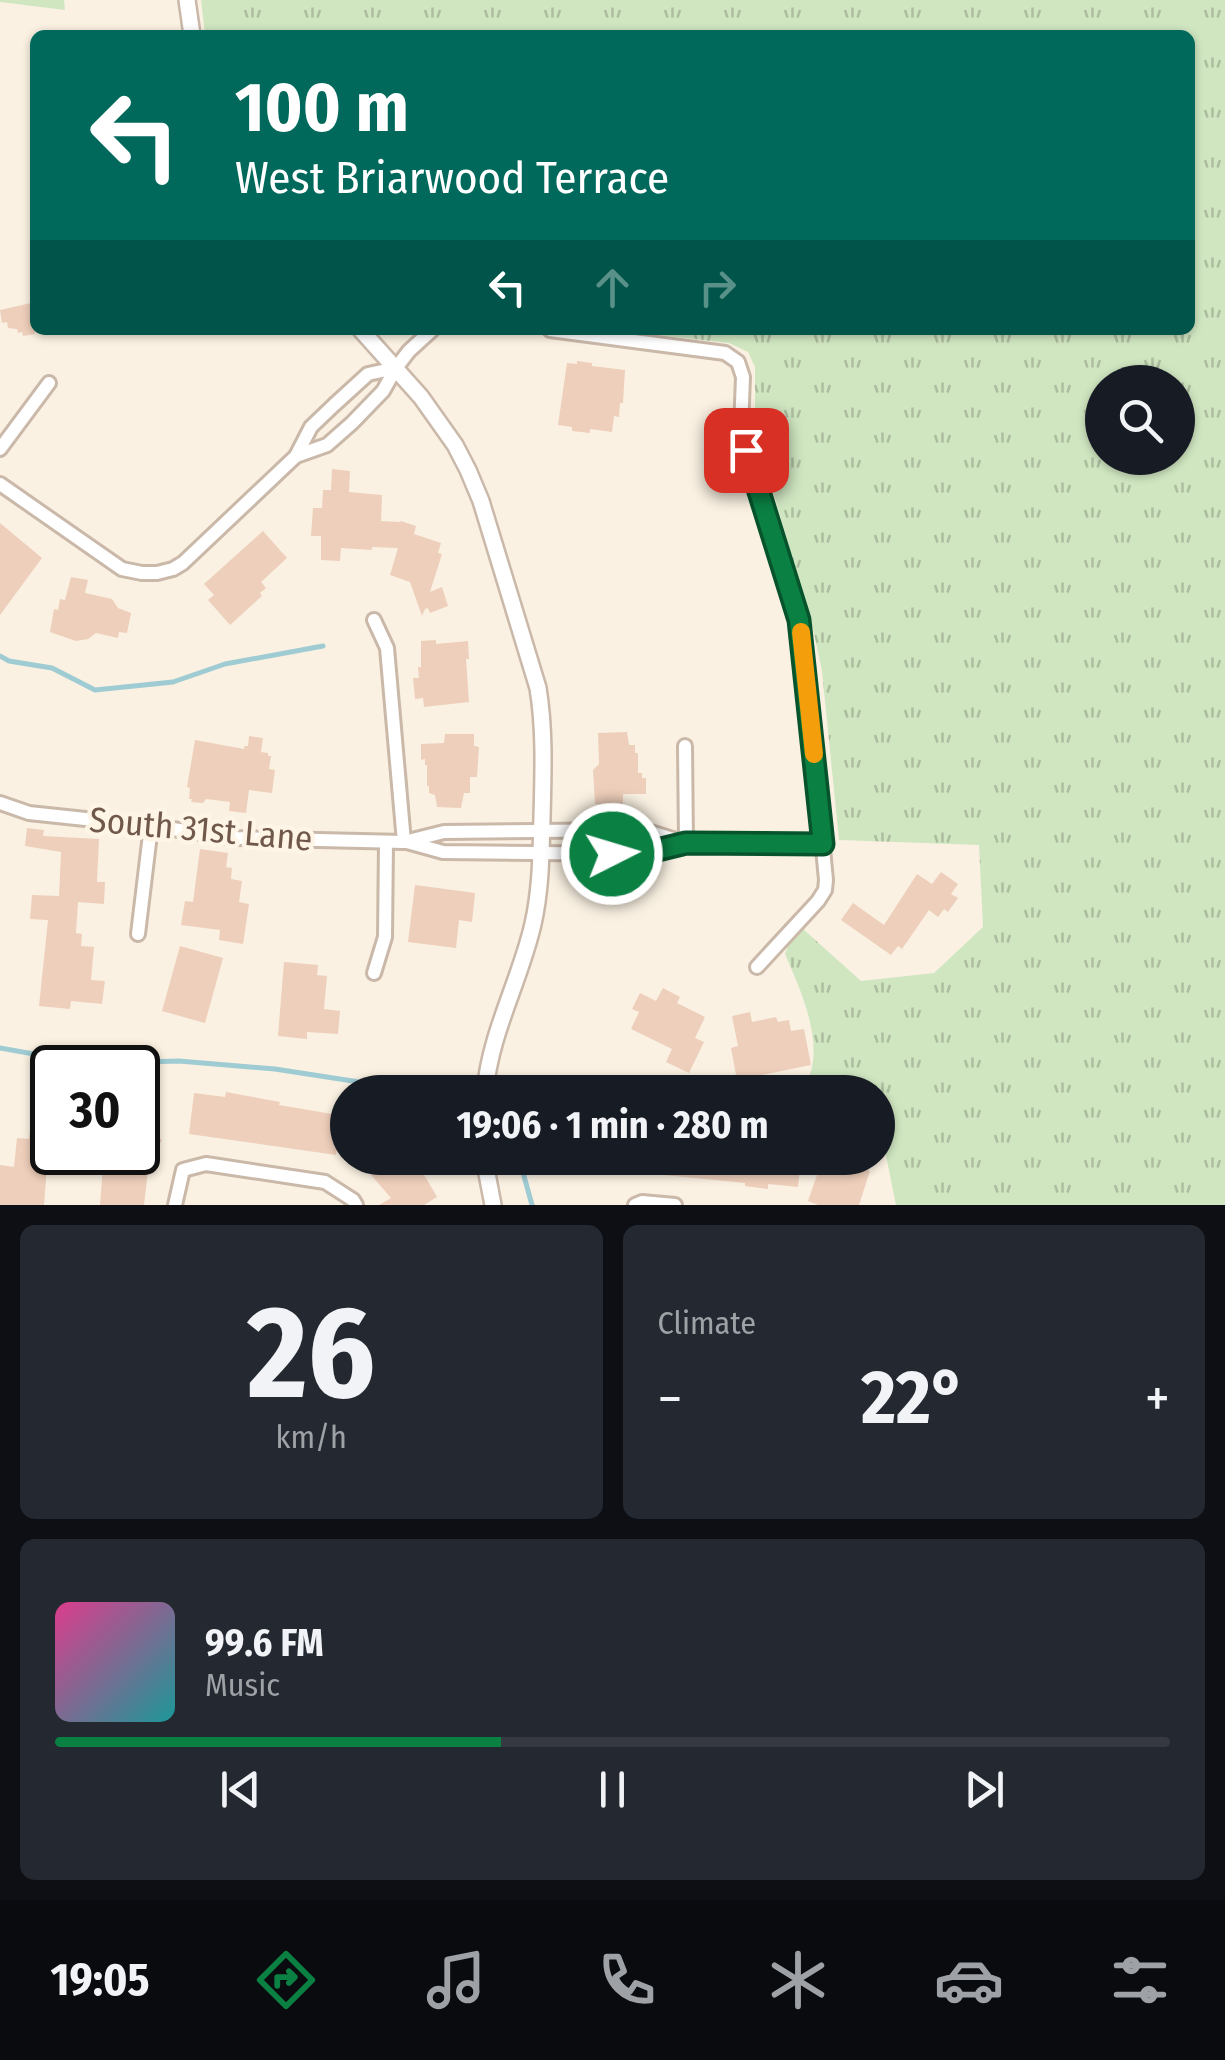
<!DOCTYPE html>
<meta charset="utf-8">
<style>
body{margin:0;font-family:"Fira Sans Condensed",sans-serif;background:#242831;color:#f1f3f6;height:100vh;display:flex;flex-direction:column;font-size:38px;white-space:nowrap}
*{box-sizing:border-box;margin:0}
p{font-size:32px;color:#9ea1a6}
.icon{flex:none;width:55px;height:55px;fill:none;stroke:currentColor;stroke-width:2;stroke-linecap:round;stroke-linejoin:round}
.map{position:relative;height:1205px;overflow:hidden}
.side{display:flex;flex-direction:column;gap:20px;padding:20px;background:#0d0f14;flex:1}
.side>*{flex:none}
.banner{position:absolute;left:30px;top:30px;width:1165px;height:305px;border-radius:15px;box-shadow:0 2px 8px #0004;background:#00695c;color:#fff;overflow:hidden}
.buttons{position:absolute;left:1085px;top:365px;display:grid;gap:20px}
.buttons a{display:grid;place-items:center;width:110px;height:110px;border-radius:50%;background:#171b24;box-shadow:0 2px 8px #0004;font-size:50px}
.speed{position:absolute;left:30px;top:1045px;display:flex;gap:20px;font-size:50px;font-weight:700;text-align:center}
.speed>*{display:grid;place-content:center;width:130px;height:130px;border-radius:50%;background:#171b24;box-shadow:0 2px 8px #0004;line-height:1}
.speed .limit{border:5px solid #111;border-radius:15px;background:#fff;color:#111}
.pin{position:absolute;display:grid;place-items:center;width:85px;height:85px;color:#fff;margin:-42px;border-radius:20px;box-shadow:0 5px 15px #0006}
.me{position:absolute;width:110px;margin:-55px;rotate:85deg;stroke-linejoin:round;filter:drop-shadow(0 0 8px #0008)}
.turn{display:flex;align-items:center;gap:35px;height:210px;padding:0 40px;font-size:45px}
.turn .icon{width:130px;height:130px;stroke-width:2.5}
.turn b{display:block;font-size:70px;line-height:85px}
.lanes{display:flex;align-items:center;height:95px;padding:0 40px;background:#0003;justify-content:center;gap:50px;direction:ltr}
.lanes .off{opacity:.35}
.big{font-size:75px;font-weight:700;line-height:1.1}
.side .card{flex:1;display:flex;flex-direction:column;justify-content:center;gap:15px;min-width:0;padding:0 35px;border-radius:15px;background:#242831}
.side .dial{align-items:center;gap:0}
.dial b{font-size:130px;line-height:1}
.song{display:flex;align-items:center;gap:30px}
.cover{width:120px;height:120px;border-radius:15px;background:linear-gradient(135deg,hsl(330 70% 55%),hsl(180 70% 35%))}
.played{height:10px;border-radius:5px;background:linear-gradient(90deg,#0b8043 40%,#363941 40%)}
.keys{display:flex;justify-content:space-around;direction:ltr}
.heat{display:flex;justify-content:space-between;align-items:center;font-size:55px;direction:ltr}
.side .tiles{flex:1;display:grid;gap:20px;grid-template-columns:1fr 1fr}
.card:last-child{grid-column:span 2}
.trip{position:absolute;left:330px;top:1075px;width:565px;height:100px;border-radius:50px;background:#171b24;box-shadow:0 2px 8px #0004;font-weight:700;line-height:100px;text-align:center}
.menu{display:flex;height:160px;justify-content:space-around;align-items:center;background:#090b0e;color:#9ea1a6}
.menu .icon{width:70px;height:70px}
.menu .active{color:#0b8043}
.menu b{font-size:45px;color:#f1f3f6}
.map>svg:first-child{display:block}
.grass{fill:url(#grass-tufts);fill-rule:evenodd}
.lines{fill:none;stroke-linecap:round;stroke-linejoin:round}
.stream{stroke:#9fcbd3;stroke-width:5}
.building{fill:#eecfbb}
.minor-casing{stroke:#cab8a9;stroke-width:18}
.tertiary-casing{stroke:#cab8a9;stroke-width:20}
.minor{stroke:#fff;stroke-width:12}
.tertiary{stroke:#fff;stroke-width:15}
.route-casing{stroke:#07532c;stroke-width:25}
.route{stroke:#0b8043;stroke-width:18}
.slow{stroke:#f59e0b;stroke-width:18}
.labels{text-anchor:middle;stroke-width:9;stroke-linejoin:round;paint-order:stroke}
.street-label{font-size:35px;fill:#70584a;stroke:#fef5e7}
</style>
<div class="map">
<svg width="1225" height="1205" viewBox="0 0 1225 1205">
<defs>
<pattern id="grass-tufts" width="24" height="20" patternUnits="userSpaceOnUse" patternTransform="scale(2.5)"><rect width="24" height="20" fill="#d0e6c1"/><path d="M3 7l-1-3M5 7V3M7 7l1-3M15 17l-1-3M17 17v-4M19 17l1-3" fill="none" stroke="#adbd9f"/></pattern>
</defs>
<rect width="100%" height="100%" fill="#faf1e2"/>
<g class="grass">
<path d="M0,0h64l1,10 -65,-8z"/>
<path d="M201,0h1024v1205h-329l-14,-69 -4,-1v-43h-74l-1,-4c26,-37 -2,-97 -18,-134l3,-8 15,-17 58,52 73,-8 49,-46 -4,-82 -140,-5 -17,-169 -9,-42 -58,-200v-62l-7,-15 -19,-9 -114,-13h575v-295h-985zM1102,382h76v76h-76z"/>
</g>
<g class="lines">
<g class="stream">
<path d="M0,656l9,5 43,7 43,22 78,-8 52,-18 98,-18"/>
<path d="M0,1048l56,10 48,5 75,-2 96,8 149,23"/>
<path d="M519,1158l13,47"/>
</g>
</g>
<g class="building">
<path d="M31,303l2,8 2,-1v24l-12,2 -1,-4 -4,1 -1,-4 -9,-1 -1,-6 -5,1 -2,-13z"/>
<path d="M577,361l15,2v3l33,4 -2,33h-3l-1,14 -5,-1 -2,16 -22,-3v4l-18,-2v-4l-14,-2 9,-62 10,1z"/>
<path d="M332,469l18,2 -1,21 33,3 -1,26 19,1 1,-1 15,5 -2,8 27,9 -3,10 4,1 -12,38 12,-5 6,19 -18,7 -2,-5 -3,1 -3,7 -12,-34 -20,-7 8,-27 -26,-1v3l-31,-2 -1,13 -19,-1v-24h-10l2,-28h9l1,-18h8z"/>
<path d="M0,523l42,35 -42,57z"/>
<path d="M263,531l24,27 -26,24 5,6 -6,5 2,3 -32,29 -22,-25 6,-5 -10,-11z"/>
<path d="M71,577l17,3 -3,13 27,6 6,9 13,5 -4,20 -8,-1 -1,6 -22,-5 -8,6 -12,2 -26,-9 4,-23 4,1 2,-11 5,1z"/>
<path d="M436,640v4l32,-3 1,18h-3l3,43 -45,5 -1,-9 -8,1 -2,-21h6l-1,-11h3v-26z"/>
<path d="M627,732l2,13h6v8h3v20h4v5h4v16h-23v10h-28l-2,-34 6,-6 -1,-31z"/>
<path d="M445,734h29v12l5,1 -2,30h-7v16h-6l-3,15 -24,-1 -2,-12 -6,-2v-7h-2v-21h-2v-6l-4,1v-16l23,-1z"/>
<path d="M249,736l14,2 -2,14 7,1v3h3l-2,13 6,1 -3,23 -23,-3 -3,23 -17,-2 1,-9 -24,-3 -3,4 -12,-1 1,-3h-3l1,-11 -3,-1 8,-47 49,9v-3h4z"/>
<path d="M27,828l17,2 -1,6 56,3 -2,43h8l-1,22 -26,-2 -2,31 6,1 -1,12 13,1 -3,33 14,1 -3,23 -31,-3 -1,8 -31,-3 9,-86 -18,-1 2,-24 27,1 2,-44 -36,-6z"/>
<path d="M200,849l28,4 -2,14 6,1 -1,11 11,2 -3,21 10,2 -6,40 -24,-4 1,-10 -39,-5 4,-24 8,1z"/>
<path d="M941,872l17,12 -7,10 7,4 -10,14 -4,-3 -6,8 -9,-7 -27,39 -4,-3 -7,9 -50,-35 12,-17 31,22 33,-51 15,10z"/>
<path d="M415,885l60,8 -3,29 -13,-2 -3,28 -48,-6z"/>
<path d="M180,946l43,12 -18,65 -43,-12z"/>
<path d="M284,962l34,3 -1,10 10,1 -3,33 16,2 -2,23 -31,-2v7l-29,-3z"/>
<path d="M663,988l17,9 -3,6 28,14 -10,21 9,4 -15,31 -23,-11 6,-13 -41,-20 8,-17 -7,-3 8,-16 16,8z"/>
<path d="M750,1012l2,10 24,-5 2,5 11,-2 2,11 13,-2 7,36 -74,15 -6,-32 7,-2 -6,-30z"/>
<path d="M36,1078l16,2v72h4l-2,15 -7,-1 -3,39h-44v-40l14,2 3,-29 12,1z"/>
<path d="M226,1092l54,10 -1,3 65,11 -8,39 -147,-21 5,-41 31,4z"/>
<path d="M138,1125l24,15 -13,22 -11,-7z"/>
<path d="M346,1158h62l18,20 11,19 -13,8h-45l12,-7 -25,-29z"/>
<path d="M626,1158h175l-3,29 -30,-3v5l-23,-3v-3l-121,-12z"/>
<path d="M823,1158h8l39,13 -11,34h-41l-10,-4z"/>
<path d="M103,1165l45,5 -4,35h-44z"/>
</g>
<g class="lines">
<defs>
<g id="minor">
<path d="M550,330l175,23 13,9 5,15 -2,52 58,191 4,20 23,240 -1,10 -7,11 -61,66"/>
<path d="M0,449l49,-66"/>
<path d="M296,456l31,-11 25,-22 31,-32 13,-23 13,-17 23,-21"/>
<path d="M0,484l122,85 20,4h15l16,-4 10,-6 113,-107 15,-29 23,-22 34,-31 28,-6"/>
<path d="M374,620l13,28 17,194"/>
<path d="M685,746l1,97"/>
<path d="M0,803l29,10 122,13 86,12 167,4 40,-10 200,-2 42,13"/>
<path d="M407,842l36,10 198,2 45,-11 137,1"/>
<path d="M138,934l13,-108"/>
<path d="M374,973l11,-36 1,-95"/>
<path d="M175,1205l8,-35 23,-6 119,18 28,18 3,5"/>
<path d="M635,1205l7,-3 33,3"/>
</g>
<g id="tertiary">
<path d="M187,0l5,35"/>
<path d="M361,330l60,67 34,48 13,25 13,31 57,187c7,43 5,86 4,129 -1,36 -1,72 -9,107 -13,57 -43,109 -48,168"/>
<path d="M484,1158l9,47"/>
</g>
</defs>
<use href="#minor" class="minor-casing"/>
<use href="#tertiary" class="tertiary-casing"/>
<use href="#minor" class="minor"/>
<use href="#tertiary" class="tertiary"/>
</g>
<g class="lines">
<defs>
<path id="route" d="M612,854h29l45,-11 137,1 -24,-224 -53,-170"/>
</defs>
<use href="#route" class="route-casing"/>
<use href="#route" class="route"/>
<path class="slow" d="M801,632l13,122"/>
</g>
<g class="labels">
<g class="street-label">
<text transform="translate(201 829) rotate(5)" y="12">South 31st Lane</text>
</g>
</g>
</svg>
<div class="buttons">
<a><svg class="icon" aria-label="search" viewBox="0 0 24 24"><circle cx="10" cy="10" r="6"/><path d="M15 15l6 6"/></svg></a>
</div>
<div class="speed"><div class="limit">30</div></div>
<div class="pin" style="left:746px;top:450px;background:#d93025"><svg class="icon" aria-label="arrive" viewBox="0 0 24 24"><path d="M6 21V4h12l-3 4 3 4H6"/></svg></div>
<svg class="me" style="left:612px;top:854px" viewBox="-20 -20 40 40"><circle r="17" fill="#0b8043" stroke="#fff" stroke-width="3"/><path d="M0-11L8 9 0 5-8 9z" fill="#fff"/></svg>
<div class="trip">19:06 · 1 min · 280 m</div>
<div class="banner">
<div class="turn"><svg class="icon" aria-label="left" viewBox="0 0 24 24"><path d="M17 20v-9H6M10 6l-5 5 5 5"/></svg><div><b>100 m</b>West Briarwood Terrace</div></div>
<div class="lanes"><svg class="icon" aria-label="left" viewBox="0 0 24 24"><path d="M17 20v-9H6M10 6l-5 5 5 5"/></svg><svg class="icon off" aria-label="ahead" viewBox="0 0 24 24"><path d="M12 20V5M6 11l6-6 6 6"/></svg><svg class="icon off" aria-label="right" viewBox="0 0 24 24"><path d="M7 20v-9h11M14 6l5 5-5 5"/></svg></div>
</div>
</div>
<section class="side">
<div class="tiles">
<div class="card dial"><b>26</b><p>km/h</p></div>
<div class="card"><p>Climate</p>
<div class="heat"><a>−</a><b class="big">22°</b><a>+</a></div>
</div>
<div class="card">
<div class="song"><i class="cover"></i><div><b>99.6 FM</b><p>Music</p></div></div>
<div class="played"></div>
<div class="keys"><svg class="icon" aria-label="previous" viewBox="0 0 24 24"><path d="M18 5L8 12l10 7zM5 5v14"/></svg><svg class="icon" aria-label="pause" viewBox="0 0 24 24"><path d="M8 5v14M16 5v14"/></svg><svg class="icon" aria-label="next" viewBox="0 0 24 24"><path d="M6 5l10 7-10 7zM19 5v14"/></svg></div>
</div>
</div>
</section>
<nav class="menu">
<b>19:05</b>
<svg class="icon active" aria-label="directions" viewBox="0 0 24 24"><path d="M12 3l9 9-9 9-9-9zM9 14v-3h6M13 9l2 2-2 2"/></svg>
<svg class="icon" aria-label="music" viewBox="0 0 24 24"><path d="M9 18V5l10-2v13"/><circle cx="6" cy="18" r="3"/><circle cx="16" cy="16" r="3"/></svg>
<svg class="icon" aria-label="phone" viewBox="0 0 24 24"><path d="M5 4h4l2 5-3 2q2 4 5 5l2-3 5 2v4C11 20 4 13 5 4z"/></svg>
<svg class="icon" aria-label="climate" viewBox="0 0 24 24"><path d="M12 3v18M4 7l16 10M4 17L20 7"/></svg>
<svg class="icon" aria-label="car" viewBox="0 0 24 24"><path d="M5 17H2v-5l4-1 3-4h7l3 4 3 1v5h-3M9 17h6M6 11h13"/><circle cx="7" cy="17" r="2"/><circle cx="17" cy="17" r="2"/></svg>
<svg class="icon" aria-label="filters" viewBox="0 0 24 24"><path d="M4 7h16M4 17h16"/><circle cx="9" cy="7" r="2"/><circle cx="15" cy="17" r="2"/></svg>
</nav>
